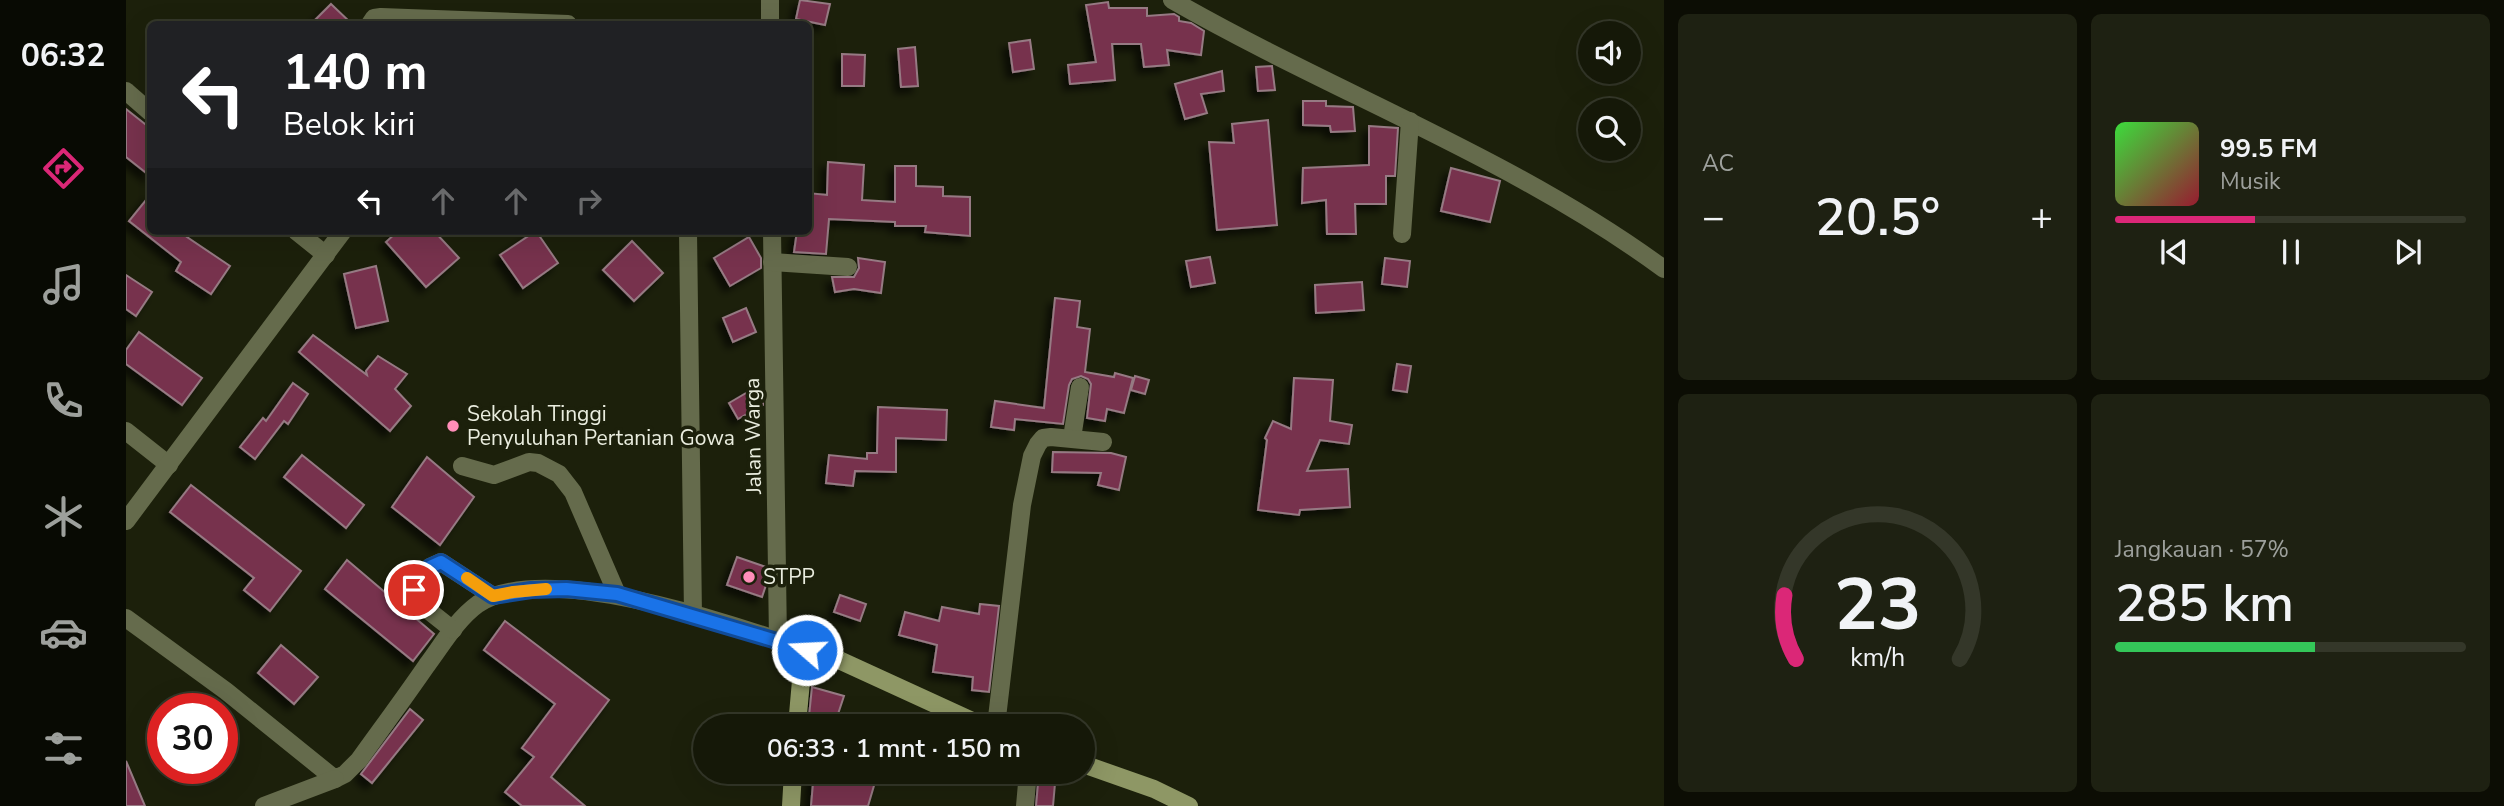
<!DOCTYPE html>
<html lang="id">
<meta charset="utf-8">
<style>
body{margin:0;font-family:"Nunito Sans",sans-serif;background:#1e2112;color:#f1f3f6;height:100vh;display:flex;flex-direction:column;font-size:26px;white-space:nowrap}
*{box-sizing:border-box;margin:0}
p{font-size:23px;color:#9da09c}
.icon{flex:none;width:38px;height:38px;fill:none;stroke:currentColor;stroke-width:2;stroke-linecap:round;stroke-linejoin:round}
.map{position:relative;flex:1;overflow:hidden}
.sheet{display:flex;flex-direction:column;gap:14px;padding:14px;background:#0c0d04;width:840px}
.sheet>*{flex:none}
.guide{position:absolute;left:21px;top:21px;width:665px;height:214px;border-radius:10px;box-shadow:0 7px 28px #0002,0 0 0 2px #343729;background:#202124;color:#fff;overflow:hidden}
.tools{position:absolute;left:1452px;top:21px;display:grid;gap:14px}
.tools a{display:grid;place-items:center;width:63px;height:63px;border-radius:50%;background:#151808;box-shadow:0 7px 28px #0002,0 0 0 2px #343729;font-size:35px}
.speed{position:absolute;left:21px;top:693px;display:flex;gap:14px;font-size:35px;font-weight:700;text-align:center}
.speed>*{display:grid;place-content:center;width:91px;height:91px;border-radius:50%;background:#151808;box-shadow:0 7px 28px #0002,0 0 0 2px #343729;line-height:1}
.speed .limit{border:10px solid #d22;background:#fff;color:#111}
.pin{position:absolute;display:grid;place-items:center;width:60px;height:60px;color:#fff;margin:-30px;border:4px solid #fff;border-radius:50%;box-shadow:0 2px 7px #0007}
.me{position:absolute;width:77px;margin:-38px;rotate:289deg;stroke-linejoin:round;filter:drop-shadow(0 0 5px #0008)}
.turn{display:flex;align-items:center;gap:24px;height:147px;padding:0 21px;font-size:32px}
.turn .icon{width:91px;height:91px;stroke-width:2.5}
.turn b{display:block;font-size:49px;line-height:60px}
.lanes{display:flex;align-items:center;height:66px;padding:0 21px;background:#0003;justify-content:center;gap:35px;direction:ltr}
.lanes .off{opacity:.35}
.big{font-size:52px;font-weight:600;line-height:1.1}
.sheet .card{flex:1;display:flex;flex-direction:column;justify-content:center;gap:10px;min-width:0;padding:0 24px;border-radius:10px;background:#1e2112}
.sheet .dial{align-items:center;gap:0}
.dial svg{height:182px;overflow:visible;fill:none;stroke:#343729;stroke-width:7;stroke-linecap:round;text-anchor:middle}
.dial text{fill:#f1f3f6;stroke:none}
.song{display:flex;align-items:center;gap:21px}
.cover{width:84px;height:84px;border-radius:10px;background:linear-gradient(135deg,hsl(120 70% 55%),hsl(350 70% 35%))}
.played{height:7px;border-radius:4px;background:linear-gradient(90deg,#db2777 40%,#343729 40%)}
.keys{display:flex;justify-content:space-around;direction:ltr}
.heat{display:flex;justify-content:space-between;align-items:center;font-size:38px;direction:ltr}
.charge{height:10px;border-radius:5px;background:linear-gradient(90deg,#34c759 57%,#343729 0)}
.sheet .tiles{flex:1;display:grid;gap:14px;grid-template-columns:repeat(2,1fr)}
.trip{position:absolute;left:567px;top:714px;width:402px;height:70px;border-radius:35px;background:#151808;box-shadow:0 7px 28px #0002,0 0 0 2px #343729;font-weight:600;line-height:70px;text-align:center}
main{display:flex;flex:1;min-height:0}
.dock{display:flex;flex-direction:column;width:126px;justify-content:space-around;align-items:center;background:#080a03;color:#9da09c}
.dock .icon{width:49px;height:49px}
.dock .current{color:#db2777}
.dock b{font-size:32px;color:#f1f3f6}
.map>svg:first-child{display:block}
.building{fill:#77314e;stroke:#967a83;stroke-width:2;filter:url(#shadow)}
.lines{fill:none;stroke-linecap:round;stroke-linejoin:round}
.street{stroke:#656b4c;stroke-width:18}
.secondary{stroke:#8e9765;stroke-width:18}
.route-casing{stroke:#114b97;stroke-width:18}
.route{stroke:#1a73e8;stroke-width:12}
.slow{stroke:#f59e0b;stroke-width:12}
.poi-dot{fill:#ff8eb9;stroke:#1c200b;stroke-width:2.5}
.labels{text-anchor:middle;stroke-width:7;stroke-linejoin:round;paint-order:stroke}
.poi-label{font-size:21px;fill:#eaeddf;stroke:#1c200b;text-anchor:start}
.street-label{font-size:21px;fill:#eaeddf;stroke:#1c200b}
</style>
<main>
<nav class="dock">
<b>06:32</b>
<svg class="icon current" aria-label="directions" viewBox="0 0 24 24"><path d="M12 3l9 9-9 9-9-9zM9 14v-3h6M13 9l2 2-2 2"/></svg>
<svg class="icon" aria-label="music" viewBox="0 0 24 24"><path d="M9 18V5l10-2v13"/><circle cx="6" cy="18" r="3"/><circle cx="16" cy="16" r="3"/></svg>
<svg class="icon" aria-label="phone" viewBox="0 0 24 24"><path d="M5 4h4l2 5-3 2q2 4 5 5l2-3 5 2v4C11 20 4 13 5 4z"/></svg>
<svg class="icon" aria-label="climate" viewBox="0 0 24 24"><path d="M12 3v18M4 7l16 10M4 17L20 7"/></svg>
<svg class="icon" aria-label="car" viewBox="0 0 24 24"><path d="M5 17H2v-5l4-1 3-4h7l3 4 3 1v5h-3M9 17h6M6 11h13"/><circle cx="7" cy="17" r="2"/><circle cx="17" cy="17" r="2"/></svg>
<svg class="icon" aria-label="filters" viewBox="0 0 24 24"><path d="M4 7h16M4 17h16"/><circle cx="9" cy="7" r="2"/><circle cx="15" cy="17" r="2"/></svg>
</nav>
<div class="map">
<svg width="1538" height="806" viewBox="0 0 1538 806">
<defs>
<filter id="shadow"><feDropShadow dx="-6" dy="6" stdDeviation="3.5" flood-color="#0009"/></filter>
</defs>
<rect width="100%" height="100%" fill="#1c200b"/>
<g class="building">
<path d="M674,0l30,4 -5,21 -29,-6z"/>
<path d="M982,2l1,6h38v8l27,-2 5,3v4l12,2 13,8 -3,24 -34,-5 2,15 -25,2 -3,-23h-29l3,36 -45,4 -2,-19 28,-3 -10,-57z"/>
<path d="M205,4l21,20h-41z"/>
<path d="M904,40l4,29 -21,3 -4,-29z"/>
<path d="M789,47l3,39 -17,1 -3,-38z"/>
<path d="M716,54l23,1 -1,31h-22z"/>
<path d="M1146,66l3,24 -17,1 -2,-24z"/>
<path d="M1096,71l2,20 -23,3 6,19 -22,6 -10,-35z"/>
<path d="M1177,101h23v5l27,1 2,24 -24,1 -1,-6 -27,-1z"/>
<path d="M0,109l24,19v48l-24,-19z"/>
<path d="M1142,120l9,105 -60,5 -8,-88 25,1 -2,-19z"/>
<path d="M1243,126l29,2 -3,48h-9v28h-31l1,30h-29l-1,-34 -24,3 1,-35 66,-3z"/>
<path d="M702,162l36,3 -2,35 33,2v-36h21v20l27,1v9l27,1v39l-45,-4 1,-6h-31v-4l-66,-3 -3,35 -32,-2 3,-21h11v-38l19,2z"/>
<path d="M1325,168l49,13 -10,41 -49,-11z"/>
<path d="M24,195v36h42l-5,6 43,29 -19,28 -35,-23 5,-9 -52,-41z"/>
<path d="M272,231h36l25,27 -33,29 -40,-45z"/>
<path d="M410,231l22,32 -35,25 -23,-33z"/>
<path d="M623,237l12,21v10l-31,18 -16,-28z"/>
<path d="M506,241l31,32 -29,28 -31,-31z"/>
<path d="M1084,257l5,26 -24,4 -5,-26z"/>
<path d="M732,258l27,4 -4,31 -27,-4 -19,3 -3,-15h22l5,-9z"/>
<path d="M1259,258l25,3 -3,26 -25,-3z"/>
<path d="M250,266l12,55 -32,7 -12,-54z"/>
<path d="M0,275l26,17 -16,24 -10,-7z"/>
<path d="M1236,282l2,28 -48,3 -1,-28z"/>
<path d="M929,298l25,3 -3,26 13,2 -5,43 29,5 1,-4 18,5 -9,35 -17,-4 -2,12 -18,-3 4,-34 -3,-5 -7,-3 -9,3 -3,6 -6,39 -48,-5 -1,11 -23,-3 4,-26 49,7z"/>
<path d="M620,308l10,24 -23,10 -10,-24z"/>
<path d="M13,332l63,46 -20,27 -56,-41v-14z"/>
<path d="M187,335l54,40 -1,-4 12,-15 29,18 -12,15 16,17 -21,25 -91,-79z"/>
<path d="M1271,364l14,2 -4,26 -14,-2z"/>
<path d="M1009,376l14,4 -4,14 -14,-4z"/>
<path d="M1168,378l39,2 -3,41 22,4 -3,19 -29,-4 -13,31 41,-2 2,38 -50,3 -1,5 -41,-5 9,-70 -2,-2 8,-17 18,8z"/>
<path d="M167,383l15,11 -20,30 -4,-3 -29,38 -15,-12 23,-29 3,3z"/>
<path d="M632,386l5,8v11l-25,14 -9,-16z"/>
<path d="M752,407l69,3 -1,30 -50,-2v34l-41,-1 -2,15 -27,-3 3,-28 38,4v-6h10z"/>
<path d="M927,452l58,1 15,4 -7,33 -21,-5 3,-12 -49,-1z"/>
<path d="M176,455l62,50 -18,23 -62,-51z"/>
<path d="M301,457l47,40 -34,48 -48,-38z"/>
<path d="M65,485l110,86 -31,40 -26,-21 10,-12 -84,-66z"/>
<path d="M611,557l29,10v18l-4,12 -35,-12z"/>
<path d="M221,560l87,74 -21,27 -88,-72z"/>
<path d="M714,595l26,9 -6,17 -26,-9z"/>
<path d="M854,604l19,2 -10,86 -17,-2 1,-13 -40,-5 4,-27 -38,-10 6,-23 34,9 3,-14 37,7z"/>
<path d="M379,621l104,79 -58,77 34,29h-63l-17,-14 29,-35 -12,-9 33,-44 -71,-54z"/>
<path d="M155,645l37,32 -24,27 -36,-31z"/>
<path d="M686,687l32,9 -10,30h-26z"/>
<path d="M284,709l13,11 -51,63 -11,-9z"/>
<path d="M0,761l19,45h-19z"/>
<path d="M688,772h64l-10,34h-57z"/>
<path d="M913,772h17l-3,34h-17z"/>
</g>
<g class="lines">
<g class="street">
<path d="M644,0v24"/>
<path d="M1046,0c162,93 341,158 492,269"/>
<path d="M244,24l4,-6 7,-1 187,7"/>
<path d="M0,91l24,21"/>
<path d="M170,231l30,24"/>
<path d="M562,231l5,385"/>
<path d="M646,231l6,409"/>
<path d="M1276,234l8,-113"/>
<path d="M646,262l76,5"/>
<path d="M0,431l43,34"/>
<path d="M946,438l8,-51"/>
<path d="M336,466l32,9 35,-13 9,1 21,11 14,18 44,102"/>
<path d="M0,521l217,-290"/>
<path d="M0,618l100,73 109,88 10,-5 14,-14c23,-32 46,-63 68,-95 15,-20 30,-46 51,-61 67,-45 256,21 329,46"/>
<path d="M327,630l-39,-31 1,-14 15,-18 11,-5 52,34"/>
<path d="M870,726l26,-221 10,-49 6,-12 5,-6 8,-1 52,5"/>
<path d="M138,806l71,-27"/>
<path d="M899,806l3,-34"/>
</g>
<g class="secondary">
<path d="M671,726l6,-68 4,-8 8,-1 168,77"/>
<path d="M957,764l71,25 35,17"/>
<path d="M665,806l2,-34"/>
</g>
</g>
<g class="lines">
<defs>
<path id="route" d="M288,590l16,-23 11,-5 52,34 38,-6 35,-1 51,5 190,56"/>
</defs>
<use href="#route" class="route-casing"/>
<use href="#route" class="route"/>
<path class="slow" d="M341,578l26,18 20,-4 33,-3"/>
</g>
<g class="poi-dot">
<circle cx="327" cy="426" r="7"/>
<circle cx="623" cy="577" r="7"/>
</g>
<g class="labels">
<g class="poi-label">
<text x="341" y="421">Sekolah Tinggi<tspan x="341" dy="24">Penyuluhan Pertanian Gowa</tspan></text>
<text x="637" y="584">STPP</text>
</g>
<g class="street-label">
<text transform="translate(627 436) rotate(-91)" y="7">Jalan Warga</text>
</g>
</g>
</svg>
<div class="tools">
<a><svg class="icon" aria-label="sound" viewBox="0 0 24 24"><path d="M4 9h4l5-4v14l-5-4H4zM17 9q2 3 0 6"/></svg></a>
<a><svg class="icon" aria-label="search" viewBox="0 0 24 24"><circle cx="10" cy="10" r="6"/><path d="M15 15l6 6"/></svg></a>
</div>
<div class="speed"><div class="limit">30</div></div>
<div class="pin" style="left:288px;top:590px;background:#d93025"><svg class="icon" aria-label="arrive" viewBox="0 0 24 24"><path d="M6 21V4h12l-3 4 3 4H6"/></svg></div>
<svg class="me" style="left:681px;top:650px" viewBox="-20 -20 40 40"><circle r="17" fill="#1a73e8" stroke="#fff" stroke-width="3"/><path d="M0-11L8 9 0 5-8 9z" fill="#fff"/></svg>
<div class="trip">06:33 · 1 mnt · 150 m</div>
<div class="guide">
<div class="turn"><svg class="icon" aria-label="left" viewBox="0 0 24 24"><path d="M17 20v-9H6M10 6l-5 5 5 5"/></svg><div><b>140 m</b>Belok kiri</div></div>
<div class="lanes"><svg class="icon" aria-label="left" viewBox="0 0 24 24"><path d="M17 20v-9H6M10 6l-5 5 5 5"/></svg><svg class="icon off" aria-label="ahead" viewBox="0 0 24 24"><path d="M12 20V5M6 11l6-6 6 6"/></svg><svg class="icon off" aria-label="ahead" viewBox="0 0 24 24"><path d="M12 20V5M6 11l6-6 6 6"/></svg><svg class="icon off" aria-label="right" viewBox="0 0 24 24"><path d="M7 20v-9h11M14 6l5 5-5 5"/></svg></div>
</div>
</div>
<section class="sheet">
<div class="tiles">
<div class="card"><p>AC</p>
<div class="heat"><a>−</a><b class="big">20.5°</b><a>+</a></div>
</div>
<div class="card">
<div class="song"><i class="cover"></i><div><b>99.5 FM</b><p>Musik</p></div></div>
<div class="played"></div>
<div class="keys"><svg class="icon" aria-label="previous" viewBox="0 0 24 24"><path d="M18 5L8 12l10 7zM5 5v14"/></svg><svg class="icon" aria-label="pause" viewBox="0 0 24 24"><path d="M8 5v14M16 5v14"/></svg><svg class="icon" aria-label="next" viewBox="0 0 24 24"><path d="M6 5l10 7-10 7zM19 5v14"/></svg></div>
</div>
<div class="card dial"><svg viewBox="0 0 100 80">
<path d="M14 69A42 42 0 1 1 86 69"/>
<path d="M14 69A42 42 0 0 1 9 41" stroke="#db2777"/>
<text x="50" y="56" font-size="32" font-weight="700">23</text>
<text x="50" y="72" font-size="11">km/h</text>
</svg></div>
<div class="card"><p>Jangkauan · 57%</p><b class="big">285 km</b><div class="charge"></div></div>
</div>
</section>
</main>
